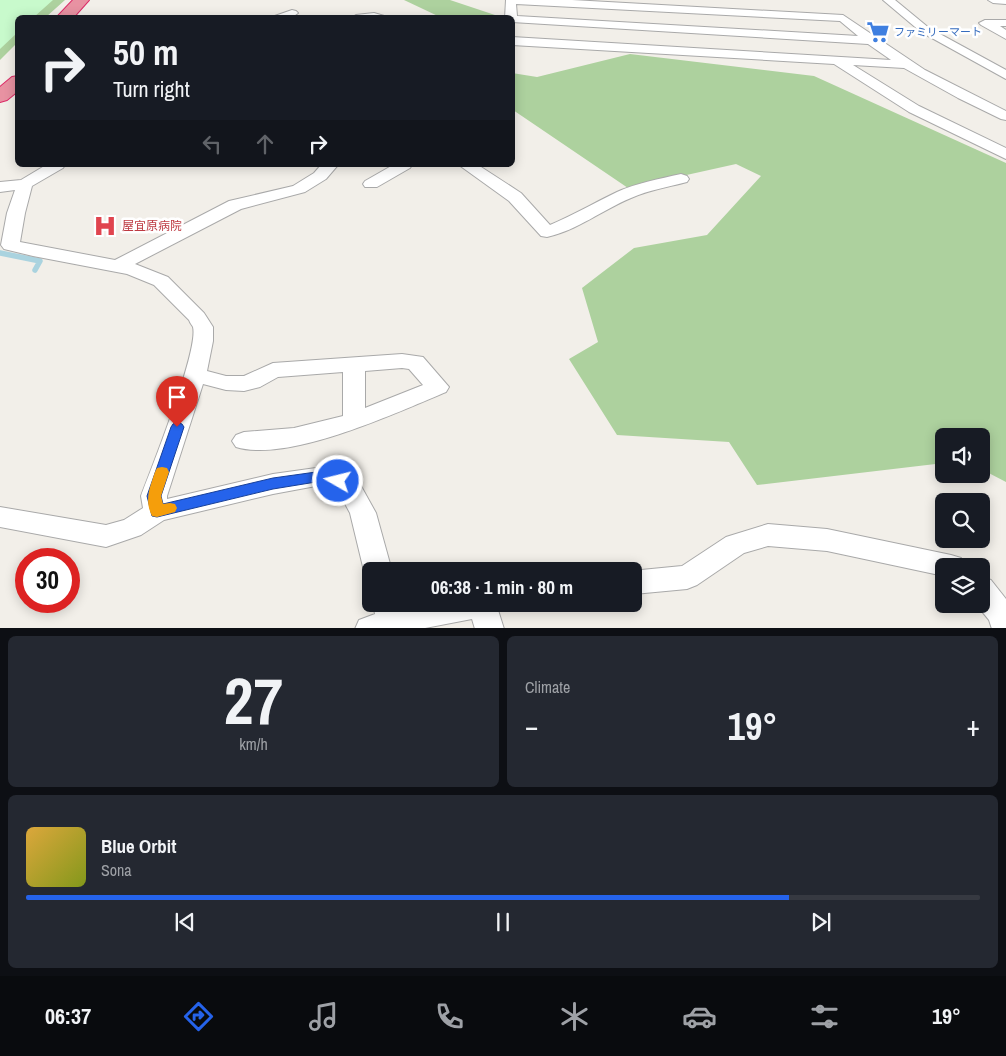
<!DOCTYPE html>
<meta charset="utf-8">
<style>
body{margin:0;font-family:"Archivo Narrow","Noto Sans JP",sans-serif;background:#242831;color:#f1f3f6;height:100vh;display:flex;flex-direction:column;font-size:19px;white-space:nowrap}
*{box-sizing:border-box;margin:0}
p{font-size:16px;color:#9ea1a6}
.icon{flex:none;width:28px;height:28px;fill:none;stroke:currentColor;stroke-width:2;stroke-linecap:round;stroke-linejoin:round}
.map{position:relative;height:628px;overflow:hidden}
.side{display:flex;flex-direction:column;gap:8px;padding:8px;background:#0d0f14;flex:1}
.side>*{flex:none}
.banner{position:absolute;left:15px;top:15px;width:500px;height:152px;border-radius:8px;box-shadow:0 2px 12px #0003;background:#171b24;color:#f1f3f6;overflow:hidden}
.fabs{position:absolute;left:935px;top:428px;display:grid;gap:10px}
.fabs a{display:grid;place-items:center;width:55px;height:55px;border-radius:8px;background:#171b24;box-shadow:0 2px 12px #0003;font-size:25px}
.speed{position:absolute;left:15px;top:548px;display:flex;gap:10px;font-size:25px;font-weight:700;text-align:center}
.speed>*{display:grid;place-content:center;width:65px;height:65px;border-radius:50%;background:#171b24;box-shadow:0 2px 12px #0003;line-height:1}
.speed .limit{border:8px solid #d22;background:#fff;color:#111}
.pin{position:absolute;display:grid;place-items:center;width:42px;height:42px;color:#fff;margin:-51px -21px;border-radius:50% 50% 50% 0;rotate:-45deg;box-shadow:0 0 5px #0007}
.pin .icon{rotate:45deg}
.me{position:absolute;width:55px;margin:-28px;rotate:278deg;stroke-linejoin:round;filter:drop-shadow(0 0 4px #0008)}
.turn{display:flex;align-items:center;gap:18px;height:105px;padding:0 15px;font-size:22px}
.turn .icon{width:65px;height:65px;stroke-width:2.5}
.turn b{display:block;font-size:35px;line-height:42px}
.lanes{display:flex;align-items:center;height:48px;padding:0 15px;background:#0003;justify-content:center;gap:25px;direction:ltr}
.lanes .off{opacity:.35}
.big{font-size:38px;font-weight:800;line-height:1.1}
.side .widget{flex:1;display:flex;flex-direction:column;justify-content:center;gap:8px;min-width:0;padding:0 18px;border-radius:8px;background:#242831}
.side .dial{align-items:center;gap:0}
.dial b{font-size:65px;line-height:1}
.song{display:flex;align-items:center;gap:15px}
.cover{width:60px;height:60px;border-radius:8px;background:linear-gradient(135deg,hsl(40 70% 55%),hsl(70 70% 35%))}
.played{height:5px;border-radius:2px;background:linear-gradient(90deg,#2563eb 80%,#363941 80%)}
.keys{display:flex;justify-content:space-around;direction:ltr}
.heat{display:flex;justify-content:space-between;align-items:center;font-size:28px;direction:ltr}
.side .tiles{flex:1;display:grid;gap:8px;grid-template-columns:1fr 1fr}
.widget:last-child{grid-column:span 2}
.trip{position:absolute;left:362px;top:562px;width:280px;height:50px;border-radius:8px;background:#171b24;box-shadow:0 2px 12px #0003;font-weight:800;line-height:50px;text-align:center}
.dock{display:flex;height:80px;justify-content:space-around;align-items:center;background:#090b0e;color:#9ea1a6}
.dock .icon{width:35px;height:35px}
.dock .on{color:#2563eb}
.dock b{font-size:22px;color:#f1f3f6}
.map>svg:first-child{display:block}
.forest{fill:#add19e}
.park{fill:#c8facc}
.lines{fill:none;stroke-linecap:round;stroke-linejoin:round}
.stream{stroke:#aad3df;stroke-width:5.5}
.minor-casing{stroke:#a9a9a9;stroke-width:2}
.highway-casing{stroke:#dc2a67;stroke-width:2}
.minor{fill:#fff;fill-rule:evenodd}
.highway{fill:#e892a2;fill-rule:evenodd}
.route{fill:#2563eb;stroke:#184099}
.slow{fill:#f59e0b}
.labels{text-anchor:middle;stroke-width:5;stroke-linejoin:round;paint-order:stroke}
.far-shop-label{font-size:11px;fill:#366cbe;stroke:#fff;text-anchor:start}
.health-label{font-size:12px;fill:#be3a42;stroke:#fff;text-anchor:start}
</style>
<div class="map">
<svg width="1006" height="629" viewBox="0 0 1006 629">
<rect width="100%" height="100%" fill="#f2efe9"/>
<g class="forest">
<path d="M41,0h24l-19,17 -28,1 -1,25 -17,17v-34z"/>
<path d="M404,0h46l51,17h-61z"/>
<path d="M630,54l184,22 192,87v319l-25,-13v-33h-37v27l-187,22 -28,-43 -112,-7 -48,-76 29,-17 -16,-54 52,-40 73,-13 54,-59 -25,-12 -108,24 -115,-78 -1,-37 25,4z"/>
</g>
<path class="park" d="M0,0h53l-19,17 -16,1 -1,15 -17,16z"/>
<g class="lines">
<path class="stream" d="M0,253l40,8 -5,9"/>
<defs>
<g id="minor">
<path d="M506,0h66l271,15 82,55 81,41v9l-5,-1 -43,-21 -54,-30 -51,-3 66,41 87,42v11l-97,-47 -75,-48 -322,-19v-8l379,23 -23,-16 -356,-22v-4h-7zM516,4l324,17 18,15 -341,-20z"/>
<path d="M883,0h12l34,28 77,42v9l-85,-47z"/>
<path d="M988,0h18v4l-13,-1z"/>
<path d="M292,10l4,1 2,2c-8,7 -20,5 -29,5z"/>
<path d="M374,13l17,5h-40l5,-3z"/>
<path d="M985,20h21v6h-6l6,4v9l-25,-14 -2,-2z"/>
<path d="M46,165h19l-2,3 -31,18 -7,27 -5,29 95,18 114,-59 64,-15 21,-13 7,-8h17l-12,14 -21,13 -64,17 -106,55 33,13 36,36 9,14v14l-6,30 19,5h18l29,-13 129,-9 21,3 26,30 -3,5c-50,21 -158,71 -210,55l-4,-6 4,-6 8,-3 50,-4 49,-12v-44l-65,5 -18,10 -16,4 -18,-1 -23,-6 -36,112v3l106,-25 43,-6 31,6 14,12 15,27 16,58h-21v9l-3,-1 -4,-8 -14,-58 -7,-13 -12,-11 -15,-3 -43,8 -109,26 -23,15 -35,12 -106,-20v-20l106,18 18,-5 19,-12 -2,-12c11,-29 58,-146 52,-169 -1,-2 -3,-4 -4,-7l-35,-35 -27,-11 -94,-18 -29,-7 -3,-4 6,-32 8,-23 -15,2v-10l21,-2zM402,368l7,1 14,16 -58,23v-37z"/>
<path d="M393,165h19l-2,3 -33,19h-12l-2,-3 2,-3z"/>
<path d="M459,165h19l43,28 29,32c23,-10 44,-22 67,-33 20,-9 42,-13 64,-18l6,2 2,3 -2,3c-19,5 -38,8 -56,16 -29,12 -53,32 -84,39l-6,-1 -32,-35z"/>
<path d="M768,524l59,5 124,26 10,3 4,8h-21v10l-117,-25 -59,-5 -24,7 -47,32 -10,4 -53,5v-23h-3l51,-5 44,-29z"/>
<path d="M981,577l10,3 15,19v30h-14l-3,-9 -13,-16h5z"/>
<path d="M373,604h28l1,2 15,-2h84l-3,6 6,19h-29l-3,-10 -52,10h-65l4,-9 16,-6z"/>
</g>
<g id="highway">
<path d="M73,0h16l-16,18h-17z"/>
<path d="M18,76v15l-11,9 -7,2v-15l12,-10z"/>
</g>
</defs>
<use href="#minor" class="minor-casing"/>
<use href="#highway" class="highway-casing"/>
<use href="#minor" class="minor"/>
<use href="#highway" class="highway"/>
</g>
<path class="route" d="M177,422l5,2 2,3 -23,69 2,8 110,-26 43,-6 27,5 2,4 -2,4 -5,2 -22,-5 -43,7 -116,28 -5,-1 -5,-20 24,-69 2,-3z"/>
<path class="slow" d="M162,467l5,1 2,4 -8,24 2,8 7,-1 5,1 2,4 -2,4 -18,5 -5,-1c-8,-16 -2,-29 3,-44l2,-4z"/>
<defs>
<symbol id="supermarket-bare" viewBox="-9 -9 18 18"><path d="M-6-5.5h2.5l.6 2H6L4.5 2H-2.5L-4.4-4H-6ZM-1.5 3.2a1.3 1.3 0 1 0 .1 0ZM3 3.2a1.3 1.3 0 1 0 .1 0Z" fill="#3f7fe0" stroke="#fff" stroke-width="2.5" paint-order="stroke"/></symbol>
<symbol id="hospital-bare" viewBox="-9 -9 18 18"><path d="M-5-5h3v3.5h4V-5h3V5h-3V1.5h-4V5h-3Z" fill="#e0444e" stroke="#fff" stroke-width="2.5" paint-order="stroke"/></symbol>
</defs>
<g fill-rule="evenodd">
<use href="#supermarket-bare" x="862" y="16" width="32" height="32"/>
<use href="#hospital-bare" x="89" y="210" width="32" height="32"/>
</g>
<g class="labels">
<g class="far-shop-label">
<text x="894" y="36">ファミリーマート</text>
</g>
<g class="health-label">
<text x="122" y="230">屋宜原病院</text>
</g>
</g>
</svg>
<div class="fabs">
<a><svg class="icon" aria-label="sound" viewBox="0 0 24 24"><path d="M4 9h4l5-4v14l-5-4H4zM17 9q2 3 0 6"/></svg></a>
<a><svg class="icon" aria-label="search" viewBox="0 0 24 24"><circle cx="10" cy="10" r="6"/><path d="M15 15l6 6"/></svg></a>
<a><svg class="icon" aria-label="layers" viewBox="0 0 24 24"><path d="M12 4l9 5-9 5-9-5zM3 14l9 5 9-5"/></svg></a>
</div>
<div class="speed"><div class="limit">30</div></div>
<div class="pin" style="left:177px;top:427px;background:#d93025"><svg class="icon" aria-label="arrive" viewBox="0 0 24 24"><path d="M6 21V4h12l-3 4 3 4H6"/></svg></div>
<svg class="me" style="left:338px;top:481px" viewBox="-20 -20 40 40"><circle r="17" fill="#2563eb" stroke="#fff" stroke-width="3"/><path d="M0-11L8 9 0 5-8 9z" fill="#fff"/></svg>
<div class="trip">06:38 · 1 min · 80 m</div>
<div class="banner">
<div class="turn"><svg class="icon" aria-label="right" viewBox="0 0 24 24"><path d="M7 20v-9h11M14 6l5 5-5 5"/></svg><div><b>50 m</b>Turn right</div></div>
<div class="lanes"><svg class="icon off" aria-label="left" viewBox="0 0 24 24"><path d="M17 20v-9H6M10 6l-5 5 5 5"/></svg><svg class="icon off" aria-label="ahead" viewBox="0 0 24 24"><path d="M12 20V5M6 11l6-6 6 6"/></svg><svg class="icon" aria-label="right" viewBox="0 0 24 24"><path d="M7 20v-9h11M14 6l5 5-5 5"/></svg></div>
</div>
</div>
<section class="side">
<div class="tiles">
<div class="widget dial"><b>27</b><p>km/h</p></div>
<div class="widget"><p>Climate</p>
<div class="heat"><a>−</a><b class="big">19°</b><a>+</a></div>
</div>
<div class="widget">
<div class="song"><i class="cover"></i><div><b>Blue Orbit</b><p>Sona</p></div></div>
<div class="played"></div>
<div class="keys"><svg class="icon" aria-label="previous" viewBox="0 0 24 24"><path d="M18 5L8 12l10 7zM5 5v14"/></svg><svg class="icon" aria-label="pause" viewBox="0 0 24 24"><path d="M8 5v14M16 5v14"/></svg><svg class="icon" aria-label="next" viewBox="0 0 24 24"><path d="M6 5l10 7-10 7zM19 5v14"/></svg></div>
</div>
</div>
</section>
<nav class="dock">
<b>06:37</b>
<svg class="icon on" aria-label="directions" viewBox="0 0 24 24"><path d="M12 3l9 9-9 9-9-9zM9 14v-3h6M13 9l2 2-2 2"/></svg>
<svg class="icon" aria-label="music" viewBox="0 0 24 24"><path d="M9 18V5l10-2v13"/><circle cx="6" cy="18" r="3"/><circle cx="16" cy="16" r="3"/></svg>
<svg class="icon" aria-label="phone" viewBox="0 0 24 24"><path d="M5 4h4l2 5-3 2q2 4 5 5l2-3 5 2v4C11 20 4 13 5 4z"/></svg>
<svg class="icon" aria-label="climate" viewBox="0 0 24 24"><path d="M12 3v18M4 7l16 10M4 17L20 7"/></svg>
<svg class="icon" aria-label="car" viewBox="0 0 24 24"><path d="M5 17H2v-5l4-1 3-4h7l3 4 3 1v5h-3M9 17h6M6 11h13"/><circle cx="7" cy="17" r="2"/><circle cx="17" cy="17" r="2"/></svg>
<svg class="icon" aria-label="filters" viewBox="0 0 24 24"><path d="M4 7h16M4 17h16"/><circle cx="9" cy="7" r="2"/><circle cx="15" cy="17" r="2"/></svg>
<b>19°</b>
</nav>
